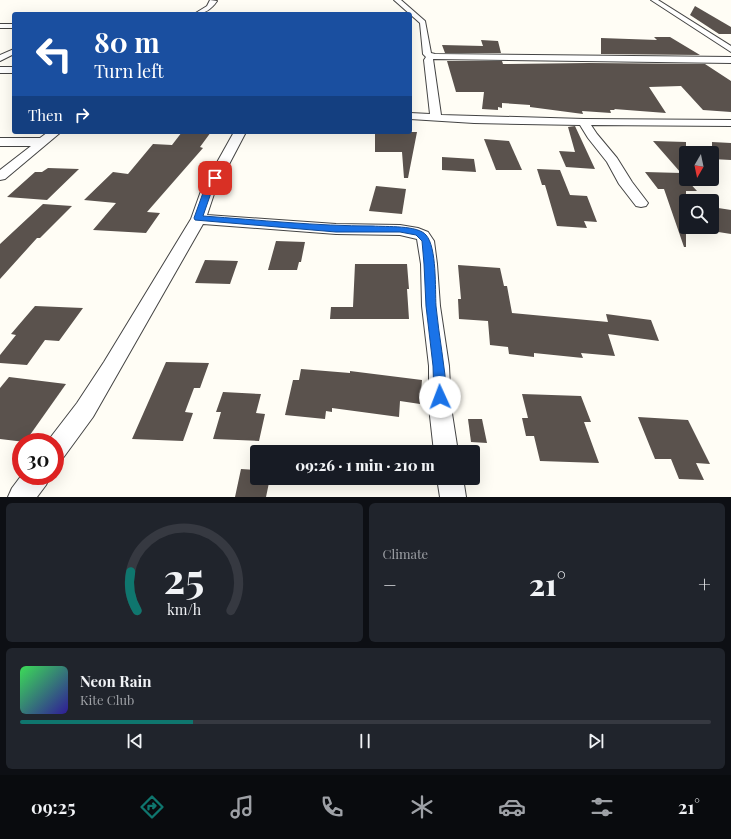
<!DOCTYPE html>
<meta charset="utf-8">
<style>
body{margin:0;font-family:"Playfair Display",serif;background:#20242c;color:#f1f3f6;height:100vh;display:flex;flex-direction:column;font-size:15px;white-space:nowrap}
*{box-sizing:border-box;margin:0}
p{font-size:13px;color:#9ea1a6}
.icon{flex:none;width:22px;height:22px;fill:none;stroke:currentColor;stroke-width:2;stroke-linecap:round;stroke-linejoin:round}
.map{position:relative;height:497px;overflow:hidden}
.side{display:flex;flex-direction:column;gap:6px;padding:6px;background:#0d0f14;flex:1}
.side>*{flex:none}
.guide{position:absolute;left:12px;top:12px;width:400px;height:122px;border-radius:4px;box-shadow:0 4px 16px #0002;background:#1a4fa0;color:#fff;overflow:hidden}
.needle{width:26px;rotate:189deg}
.fabs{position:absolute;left:679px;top:146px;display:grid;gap:8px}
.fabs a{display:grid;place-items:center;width:40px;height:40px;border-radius:4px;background:#171b24;box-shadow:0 4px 16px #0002;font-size:20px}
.speed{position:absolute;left:12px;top:433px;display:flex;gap:8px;font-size:20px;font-weight:700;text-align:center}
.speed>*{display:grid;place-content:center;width:52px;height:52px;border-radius:50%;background:#171b24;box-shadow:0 4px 16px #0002;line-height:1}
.speed .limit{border:6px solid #d22;background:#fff;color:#111}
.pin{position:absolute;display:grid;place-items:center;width:34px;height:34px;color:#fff;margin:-17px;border-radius:8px;box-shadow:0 2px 6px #0006}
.me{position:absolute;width:44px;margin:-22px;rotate:358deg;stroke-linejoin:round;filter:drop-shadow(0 0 3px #0008)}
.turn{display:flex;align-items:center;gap:14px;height:84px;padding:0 16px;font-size:18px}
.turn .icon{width:52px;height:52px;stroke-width:2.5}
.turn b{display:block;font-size:28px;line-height:34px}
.then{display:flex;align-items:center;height:38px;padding:0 16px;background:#0003;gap:8px;font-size:15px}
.big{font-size:30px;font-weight:800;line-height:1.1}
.side .card{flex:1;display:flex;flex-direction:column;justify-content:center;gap:6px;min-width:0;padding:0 14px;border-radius:6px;background:#20242c}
.side .dial{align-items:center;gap:0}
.dial svg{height:104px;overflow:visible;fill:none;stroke:#363941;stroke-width:7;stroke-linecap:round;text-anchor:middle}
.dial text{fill:#f1f3f6;stroke:none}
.song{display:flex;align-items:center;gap:12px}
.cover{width:48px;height:48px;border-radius:6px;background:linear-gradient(135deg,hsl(130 70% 55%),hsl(250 70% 35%))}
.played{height:4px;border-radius:2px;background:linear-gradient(90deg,#0f766e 25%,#363941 25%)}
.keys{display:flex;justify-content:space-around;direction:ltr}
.heat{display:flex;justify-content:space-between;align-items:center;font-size:22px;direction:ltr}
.side .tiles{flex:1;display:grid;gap:6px;grid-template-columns:1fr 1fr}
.card:last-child{grid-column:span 2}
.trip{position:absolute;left:250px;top:445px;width:230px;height:40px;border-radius:4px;background:#171b24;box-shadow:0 4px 16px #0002;font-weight:800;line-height:40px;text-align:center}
.tabs{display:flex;height:64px;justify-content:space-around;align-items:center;background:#090b0e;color:#9ea1a6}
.tabs .icon{width:28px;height:28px}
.tabs .current{color:#0f766e}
.tabs b{font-size:18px;color:#f1f3f6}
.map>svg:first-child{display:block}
.building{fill:#5a524d}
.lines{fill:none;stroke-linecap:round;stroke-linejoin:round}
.minor-casing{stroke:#444;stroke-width:2}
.minor{fill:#fff;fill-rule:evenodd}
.route{fill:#1a73e8;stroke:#114b97}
</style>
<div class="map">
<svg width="731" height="497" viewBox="0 0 731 497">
<rect width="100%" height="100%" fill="#fffdf5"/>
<g class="building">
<path d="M695,6l36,21v7h-12l-29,-19z"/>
<path d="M654,37h16l30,18 -99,-1v-16l56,2z"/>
<path d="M481,40l17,1 3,12h-56l-3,-8 41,1z"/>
<path d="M447,61h55l1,3 86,-1 116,1 26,17v31l-28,-2 -22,-24 -32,1 17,26 -52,-4 1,1h-5l1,3 -29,-2 1,3 -53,-7v-2l-28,-2v5l-4,-1v3l-16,-1 2,-17h-28z"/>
<path d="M575,126l20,43 -29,-2 -7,-16 16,1 -7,-25z"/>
<path d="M182,132h29l-11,15 3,1 -56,64 13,1 -14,20 -53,-3 23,-27 -32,-3 29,-28 15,2 25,-30 19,1z"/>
<path d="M375,132h42l-9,46h-4l-2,-26h-27z"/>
<path d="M484,139l25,2 13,29h-26z"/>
<path d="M653,141l33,1v37l11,12h-11v56h-2l-20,-58h-6l-13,-17 36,1z"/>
<path d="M712,142l19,1v17l-19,-1z"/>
<path d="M442,157l32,2 2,13 -34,-2z"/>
<path d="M48,168l31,1 -32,31 -40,-3 28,-25h7z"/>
<path d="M537,169l23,1 10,25 17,1 10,26 -13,-1 3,7 -30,-2 -12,-41h-3z"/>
<path d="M376,186l30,3 -4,25 -33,-3z"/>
<path d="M43,204l29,2 -32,32h-3l-37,41v-35z"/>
<path d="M712,207l19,3v24l-19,-3z"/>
<path d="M276,241l29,1 -4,20h-2l-2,8h-29z"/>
<path d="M205,260l33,1 -8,23 -35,-1z"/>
<path d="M355,264h52l2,25h-2l2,30h-79l1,-12h22z"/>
<path d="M458,265l42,3 4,18h3l5,27 96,9 -2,-8 45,6 8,21 -51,-7 7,22 -34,-3 2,5 -49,-5v4l-25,-3 -1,-7 -18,-2 -2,-24 -29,-2 -1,-20h3z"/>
<path d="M35,306l48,2 -24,33 -14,-1 -18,25 -27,-2v-8l16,-20 -5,-1z"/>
<path d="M166,362l43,1 -9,25h-6l-9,24 8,1 -10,28 -51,-2z"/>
<path d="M301,369l49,4v-2l72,9 -2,24 -20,-3 -1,16 -67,-9v4l-6,-1 -1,8 -40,-4 8,-35h6z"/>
<path d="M9,377l57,7 -41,58 -25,-3v-51z"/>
<path d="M223,392l38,2 -5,19 9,1 -6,27 -46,-2 8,-27h-5z"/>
<path d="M522,394l59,2 10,26h-7l15,41 -59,-2 -6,-25h-8l-4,-18h6z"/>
<path d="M638,417l50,3 22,44 -14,-1 8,17 -25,-1 -8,-20h-16z"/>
<path d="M468,419h14l5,24 -16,-1z"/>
<path d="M241,469l16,1v8h13l-4,19h-31z"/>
</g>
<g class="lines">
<defs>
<g id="minor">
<path d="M210,0l7,1c-6,9 -13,13 -23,13l13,-8z"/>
<path d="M394,0h7l24,21 6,32 4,1 296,3v6l-298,-4 8,56 143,4 147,1v6l-140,-1 6,9 20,24 15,24 16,21 -2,3 -5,1 -5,-1 -17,-22 -12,-22 -19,-24 -8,-13 -106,-2 -64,-4v-6l20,1 -6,-54 2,-3 -3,-3 -3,-31z"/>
<path d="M651,0h7l73,46v6z"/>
<rect x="0" y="24" width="14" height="4"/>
<path d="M14,49v5l-14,7v-6z"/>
<rect x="0" y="67" width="14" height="6"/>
<path d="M48,132h13l-56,47 -5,1v-10l31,-24h-31v-8h40z"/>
<path d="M234,132h12l-31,59 -8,24 129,9 64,1 18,3 10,4 6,9 3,23 3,42 9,60 2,41 7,45h-24l-5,-45v-41l-7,-60 -1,-42 -4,-25 -17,-4 -64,-1 -133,-10 -110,193 -30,41 -8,4v-20h-8l30,-39 27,-41 87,-143 10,-28z"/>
<path d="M21,476h29l-4,9 -9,12h-29l4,-9z"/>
<path d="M437,478h26l3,19h-26z"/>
</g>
</defs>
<use href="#minor" class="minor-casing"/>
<use href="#minor" class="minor"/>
</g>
<path class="route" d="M215,176l4,2 -7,12 -9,26c57,4 113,10 170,10 13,1 45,-1 53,9 11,12 9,54 10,71 3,31 9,60 11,91l-2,4 -5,2 -4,-2 -2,-4 -1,-31 -7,-60 -2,-42 -2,-23 -6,-6 -16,-3h-64l-141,-12 -1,-2 10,-28 8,-13z"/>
</svg>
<div class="fabs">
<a><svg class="needle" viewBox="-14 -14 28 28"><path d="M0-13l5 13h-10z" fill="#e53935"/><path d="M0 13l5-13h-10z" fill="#9ea1a6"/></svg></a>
<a><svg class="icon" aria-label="search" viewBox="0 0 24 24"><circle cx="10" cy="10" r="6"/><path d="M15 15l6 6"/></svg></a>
</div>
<div class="speed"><div class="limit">30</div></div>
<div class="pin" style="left:215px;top:178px;background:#d93025"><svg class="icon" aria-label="arrive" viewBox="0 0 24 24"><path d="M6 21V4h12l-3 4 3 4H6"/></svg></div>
<svg class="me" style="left:440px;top:397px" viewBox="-20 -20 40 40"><circle r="19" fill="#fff"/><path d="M0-13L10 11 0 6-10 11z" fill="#1a73e8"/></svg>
<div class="trip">09:26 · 1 min · 210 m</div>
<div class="guide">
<div class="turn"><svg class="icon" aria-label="left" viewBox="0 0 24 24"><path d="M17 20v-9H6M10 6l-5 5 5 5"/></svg><div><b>80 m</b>Turn left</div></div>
<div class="then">Then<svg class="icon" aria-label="right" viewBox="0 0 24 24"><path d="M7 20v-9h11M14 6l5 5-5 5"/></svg></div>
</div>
</div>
<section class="side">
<div class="tiles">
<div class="card dial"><svg viewBox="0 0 100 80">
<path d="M14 69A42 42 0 1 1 86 69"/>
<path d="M14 69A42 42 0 0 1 9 39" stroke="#0f766e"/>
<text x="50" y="56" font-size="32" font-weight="700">25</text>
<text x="50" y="72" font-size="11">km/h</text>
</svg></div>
<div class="card"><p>Climate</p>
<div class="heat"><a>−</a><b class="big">21°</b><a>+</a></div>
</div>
<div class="card">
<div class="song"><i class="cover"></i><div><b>Neon Rain</b><p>Kite Club</p></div></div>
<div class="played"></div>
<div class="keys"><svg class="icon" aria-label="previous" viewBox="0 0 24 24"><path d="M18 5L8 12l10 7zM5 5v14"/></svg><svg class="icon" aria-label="pause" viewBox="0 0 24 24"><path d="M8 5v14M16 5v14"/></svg><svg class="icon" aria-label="next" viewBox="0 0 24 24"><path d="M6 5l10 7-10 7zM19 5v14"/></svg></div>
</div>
</div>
</section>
<nav class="tabs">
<b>09:25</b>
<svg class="icon current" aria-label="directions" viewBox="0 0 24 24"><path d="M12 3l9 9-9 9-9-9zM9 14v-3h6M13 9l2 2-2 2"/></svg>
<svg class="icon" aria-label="music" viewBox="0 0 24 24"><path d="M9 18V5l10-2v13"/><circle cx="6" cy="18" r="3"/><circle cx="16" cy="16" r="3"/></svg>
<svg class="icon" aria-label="phone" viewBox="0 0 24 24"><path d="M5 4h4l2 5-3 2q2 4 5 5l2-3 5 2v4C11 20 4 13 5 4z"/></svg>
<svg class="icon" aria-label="climate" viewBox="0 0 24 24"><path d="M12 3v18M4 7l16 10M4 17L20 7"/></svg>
<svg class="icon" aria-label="car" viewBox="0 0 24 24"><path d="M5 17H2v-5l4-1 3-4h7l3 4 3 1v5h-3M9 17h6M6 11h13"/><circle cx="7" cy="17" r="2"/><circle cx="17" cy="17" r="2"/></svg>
<svg class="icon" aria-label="filters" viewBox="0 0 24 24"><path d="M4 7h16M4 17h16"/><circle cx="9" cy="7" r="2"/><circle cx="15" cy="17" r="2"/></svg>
<b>21°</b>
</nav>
